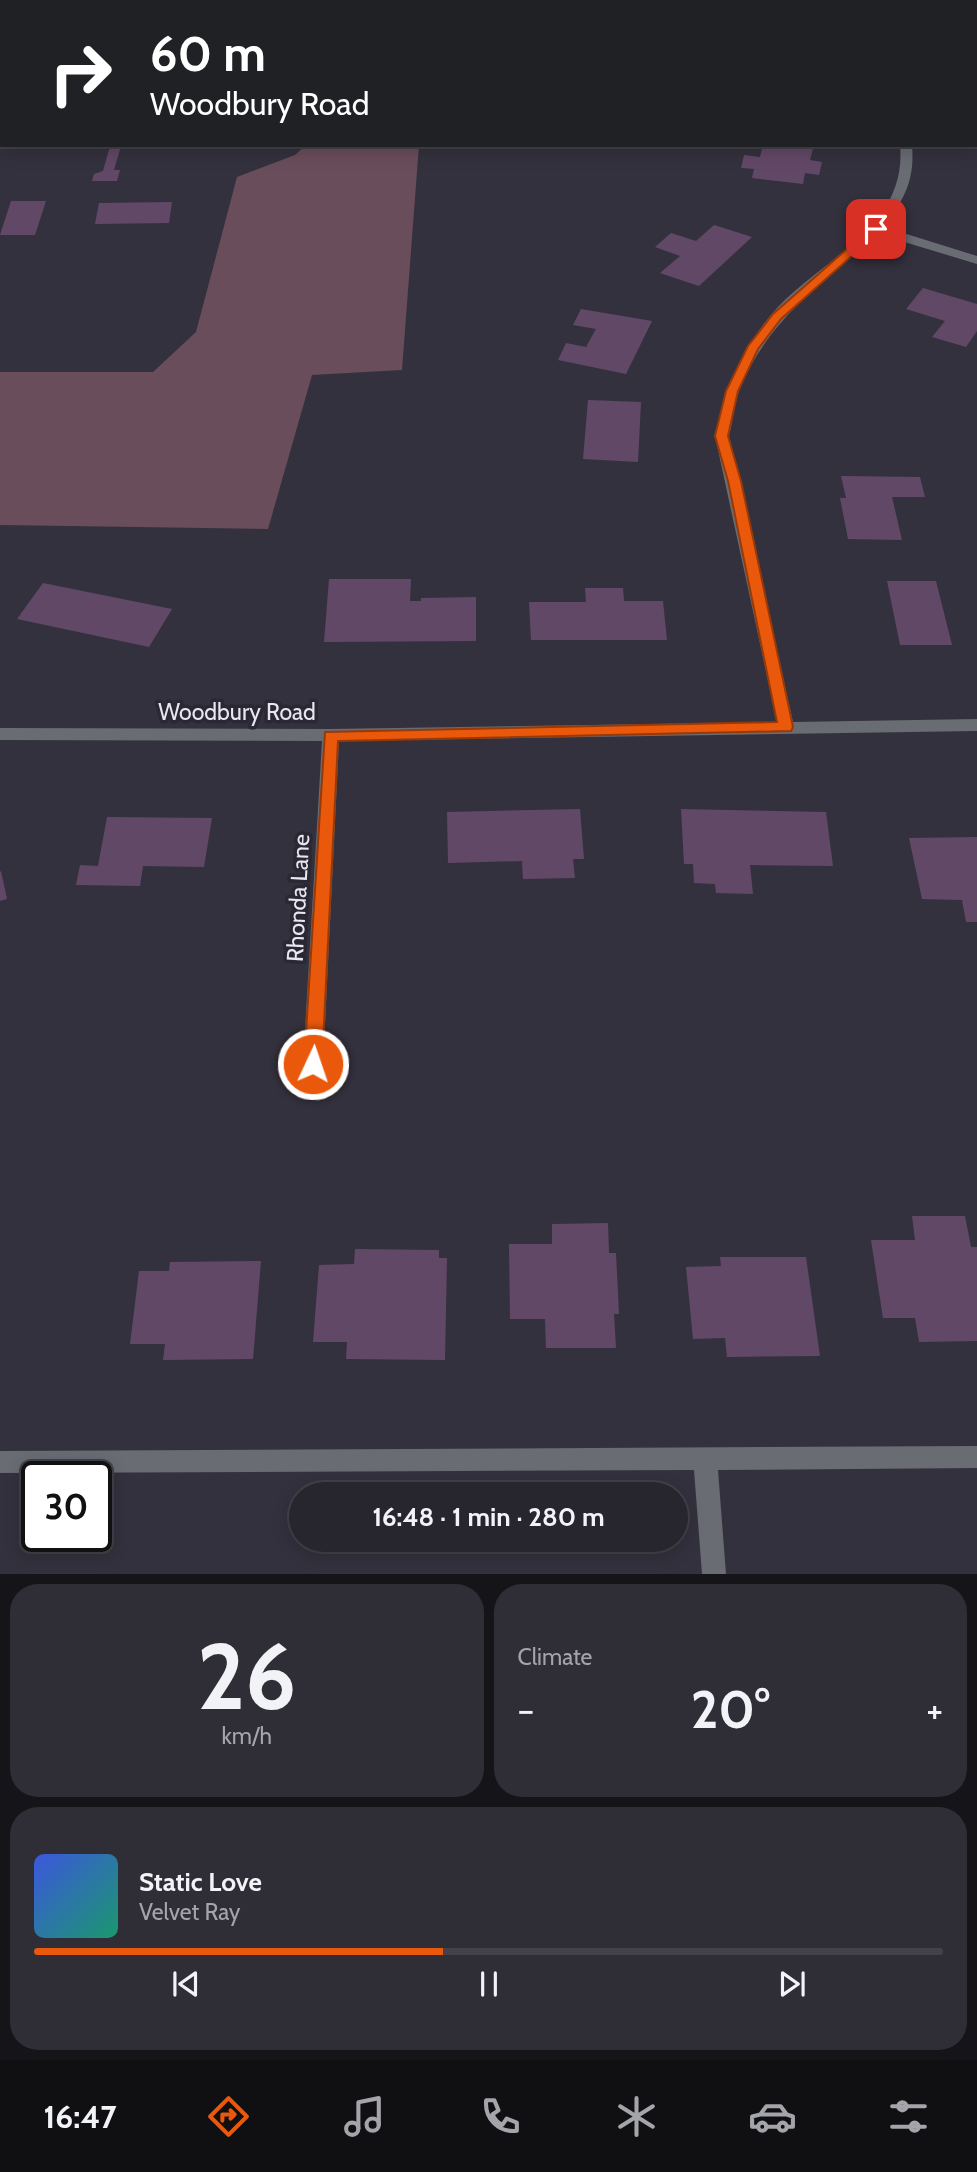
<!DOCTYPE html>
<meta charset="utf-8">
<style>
body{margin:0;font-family:Cabin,sans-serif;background:#2f2d36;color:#f1f3f6;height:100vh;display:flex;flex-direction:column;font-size:26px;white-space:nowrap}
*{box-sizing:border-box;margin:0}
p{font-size:23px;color:#a4a5aa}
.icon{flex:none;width:38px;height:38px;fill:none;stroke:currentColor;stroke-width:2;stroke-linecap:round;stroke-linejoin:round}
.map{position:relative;height:1574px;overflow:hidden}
.drawer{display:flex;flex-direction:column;gap:10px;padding:10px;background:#151419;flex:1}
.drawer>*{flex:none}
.banner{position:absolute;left:0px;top:0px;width:978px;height:147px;box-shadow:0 4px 18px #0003,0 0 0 2px #43424a;background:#202124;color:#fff;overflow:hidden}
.speed{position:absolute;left:21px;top:1461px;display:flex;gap:14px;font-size:35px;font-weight:700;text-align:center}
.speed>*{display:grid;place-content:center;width:91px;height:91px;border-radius:50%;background:#27252e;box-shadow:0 4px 18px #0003,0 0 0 2px #43424a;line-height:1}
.speed .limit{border:4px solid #111;border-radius:10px;background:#fff;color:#111}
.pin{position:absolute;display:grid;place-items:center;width:60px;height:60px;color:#fff;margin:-30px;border-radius:14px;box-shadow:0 4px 10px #0006}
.me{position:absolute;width:77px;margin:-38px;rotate:3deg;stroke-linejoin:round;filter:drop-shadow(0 0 5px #0008)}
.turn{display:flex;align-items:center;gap:24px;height:147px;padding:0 35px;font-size:32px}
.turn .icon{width:91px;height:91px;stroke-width:2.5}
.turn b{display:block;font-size:49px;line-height:60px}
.big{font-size:52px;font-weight:800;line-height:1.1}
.drawer .tile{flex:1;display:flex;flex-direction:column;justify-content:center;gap:10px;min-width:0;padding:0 24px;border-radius:28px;background:#2f2d36}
.drawer .dial{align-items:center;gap:0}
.dial b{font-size:91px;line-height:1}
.song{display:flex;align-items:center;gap:21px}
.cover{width:84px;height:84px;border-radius:10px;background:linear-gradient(135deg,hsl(230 70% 55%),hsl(160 70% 35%))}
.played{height:7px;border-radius:4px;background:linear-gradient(90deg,#ea580c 45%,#43424a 45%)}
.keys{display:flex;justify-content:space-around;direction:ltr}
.heat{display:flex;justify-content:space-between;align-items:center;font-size:38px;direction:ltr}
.drawer .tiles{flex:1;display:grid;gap:10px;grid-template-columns:1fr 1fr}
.tile:last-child{grid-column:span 2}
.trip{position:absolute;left:289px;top:1482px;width:399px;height:70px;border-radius:35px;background:#27252e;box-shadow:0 4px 18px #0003,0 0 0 2px #43424a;font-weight:800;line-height:70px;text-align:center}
.menu{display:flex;height:112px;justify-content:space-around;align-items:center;background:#100f12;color:#a4a5aa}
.menu .icon{width:49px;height:49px}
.menu .on{color:#ea580c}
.menu b{font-size:32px;color:#f1f3f6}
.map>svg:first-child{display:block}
.green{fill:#6a4d5a}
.building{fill:#624867}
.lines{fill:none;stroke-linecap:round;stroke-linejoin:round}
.minor{fill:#696c72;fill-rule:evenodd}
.tertiary{fill:#696c72;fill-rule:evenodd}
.route{fill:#ea580c;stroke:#983908;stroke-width:2}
.labels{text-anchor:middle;stroke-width:7;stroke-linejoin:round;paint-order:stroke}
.street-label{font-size:23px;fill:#e8e7ef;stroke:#2a2834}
</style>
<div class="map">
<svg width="977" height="1574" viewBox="0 0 977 1574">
<rect width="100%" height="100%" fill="#34313e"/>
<path class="green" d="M306,145h113l-17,225 -90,5 -44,154 -268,-4v-153h153l43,-40 41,-155 58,-22z"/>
<g class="building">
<path d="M763,145h51l-4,15 12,2 -3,13 -14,-2 -2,11 -51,-6 2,-9 -13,-1 3,-13 16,2z"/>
<path d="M110,146h11l-7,24h6l-3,11h-25l2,-7 9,-3z"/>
<path d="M11,201h35l-11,34h-35z"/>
<path d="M172,202l-3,21 -74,1 4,-21z"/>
<path d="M714,225l38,12 -53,49 -39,-13 20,-17 -25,-9 16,-14 25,8z"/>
<path d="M923,288l54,16v27l-11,16 -34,-10 13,-16 -39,-12z"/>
<path d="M581,309l71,12 -26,53 -68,-14 8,-17 20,4 10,-18 -23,-4z"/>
<path d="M588,400l53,2 -3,60 -55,-3z"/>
<path d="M841,476l79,1 5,20h-33l10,43 -54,-1 -8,-41h6z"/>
<path d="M329,579h82l-1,22h11v-3l55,-1v44l-152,1z"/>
<path d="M887,581h49l16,64h-52z"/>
<path d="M43,583l129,26 -23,38 -132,-28z"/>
<path d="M585,588h38l1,13h39l4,39h-136l-2,-38h57z"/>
<path d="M580,809l4,50h-11l2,19 -52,1 -1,-18 -74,2 -1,-51z"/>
<path d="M681,809l145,3 7,54 -83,-1 3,29 -37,-1 -1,-9 -21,-1 -1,-19h-9z"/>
<path d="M107,817l105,1 -8,49 -61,-1 -3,20 -64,-1 4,-20 18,1z"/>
<path d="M977,837v85h-11l-4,-22 -40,-1 -13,-61z"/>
<path d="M1,871l6,28 -7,2v-29z"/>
<path d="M912,1216h53l6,31h6v94l-58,1 -4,-24h-32l-12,-78h44z"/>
<path d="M608,1223l1,30h7l3,61h-5l2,34h-70l-1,-29h-35l-1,-75h43v-20z"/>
<path d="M355,1249l84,1v8h8l-2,102 -99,-1 1,-17h-34l6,-77 35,-1z"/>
<path d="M720,1257h86l14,99 -93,1 -2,-19 -32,1 -7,-72 35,-1z"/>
<path d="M261,1261l-8,98 -90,1 2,-16h-35l9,-73h30l1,-9z"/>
</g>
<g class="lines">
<g class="minor">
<path d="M900,145h12c3,36 -8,54 -28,82l93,29v8l-99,-30c-54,48 -110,85 -138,155 -6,14 -7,32 -11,47l64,286 184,-3v12l-638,10 -16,323 -3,6 -7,2 -7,-2 -3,-6 19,-323 -322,-1v-12l331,1 446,-7 -62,-286c11,-49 23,-80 55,-120 46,-56 138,-85 130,-171z"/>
<path d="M977,1446v22l-259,2 8,104h-24l-8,-104 -694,3v-22z"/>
</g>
<g class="tertiary">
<rect x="976" y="28" width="1" height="6"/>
<rect x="0" y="30" width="2" height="6"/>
</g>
</g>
<path class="route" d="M872,227l10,2 -101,90 -23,30 -20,42 -10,45 13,45 52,246 -2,4 -453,10 -16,323 -2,5 -7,2 -6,-2 -3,-5 21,-332 452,-10 -49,-241 -13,-45 11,-45 22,-45 25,-32z"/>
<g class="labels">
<g class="street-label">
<text x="237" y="720">Woodbury Road</text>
<text transform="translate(298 898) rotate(-87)" y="8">Rhonda Lane</text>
</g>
</g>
</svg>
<div class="speed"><div class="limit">30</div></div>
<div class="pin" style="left:876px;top:229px;background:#d93025"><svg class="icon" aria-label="arrive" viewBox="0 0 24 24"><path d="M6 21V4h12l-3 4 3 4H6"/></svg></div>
<svg class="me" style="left:313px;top:1064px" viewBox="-20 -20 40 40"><circle r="17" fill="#ea580c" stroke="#fff" stroke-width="3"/><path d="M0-11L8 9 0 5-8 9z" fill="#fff"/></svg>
<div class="trip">16:48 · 1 min · 280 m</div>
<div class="banner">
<div class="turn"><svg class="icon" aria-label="right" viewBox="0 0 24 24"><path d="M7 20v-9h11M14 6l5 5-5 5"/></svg><div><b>60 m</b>Woodbury Road</div></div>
</div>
</div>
<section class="drawer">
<div class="tiles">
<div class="tile dial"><b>26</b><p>km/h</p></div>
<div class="tile"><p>Climate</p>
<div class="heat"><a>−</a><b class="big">20°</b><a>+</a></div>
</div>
<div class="tile">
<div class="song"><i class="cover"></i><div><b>Static Love</b><p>Velvet Ray</p></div></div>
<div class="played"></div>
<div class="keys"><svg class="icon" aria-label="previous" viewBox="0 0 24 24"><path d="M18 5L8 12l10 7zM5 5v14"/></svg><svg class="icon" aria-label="pause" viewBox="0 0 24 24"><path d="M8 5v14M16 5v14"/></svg><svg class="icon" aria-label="next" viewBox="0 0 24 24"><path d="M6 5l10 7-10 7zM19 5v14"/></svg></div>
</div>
</div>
</section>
<nav class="menu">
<b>16:47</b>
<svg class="icon on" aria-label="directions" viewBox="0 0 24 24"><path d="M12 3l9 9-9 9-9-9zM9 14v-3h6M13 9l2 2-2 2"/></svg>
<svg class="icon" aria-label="music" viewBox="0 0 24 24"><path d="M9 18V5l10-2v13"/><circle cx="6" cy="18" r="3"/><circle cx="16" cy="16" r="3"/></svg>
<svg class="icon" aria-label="phone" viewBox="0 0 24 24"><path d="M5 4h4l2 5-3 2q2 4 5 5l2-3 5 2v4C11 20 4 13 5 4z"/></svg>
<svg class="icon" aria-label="climate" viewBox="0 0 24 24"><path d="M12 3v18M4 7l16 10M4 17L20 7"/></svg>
<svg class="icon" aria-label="car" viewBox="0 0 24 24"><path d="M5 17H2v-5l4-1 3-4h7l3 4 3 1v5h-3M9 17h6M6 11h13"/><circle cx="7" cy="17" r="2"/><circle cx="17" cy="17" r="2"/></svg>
<svg class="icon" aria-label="filters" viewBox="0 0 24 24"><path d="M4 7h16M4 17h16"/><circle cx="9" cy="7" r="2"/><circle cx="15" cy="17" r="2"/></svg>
</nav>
